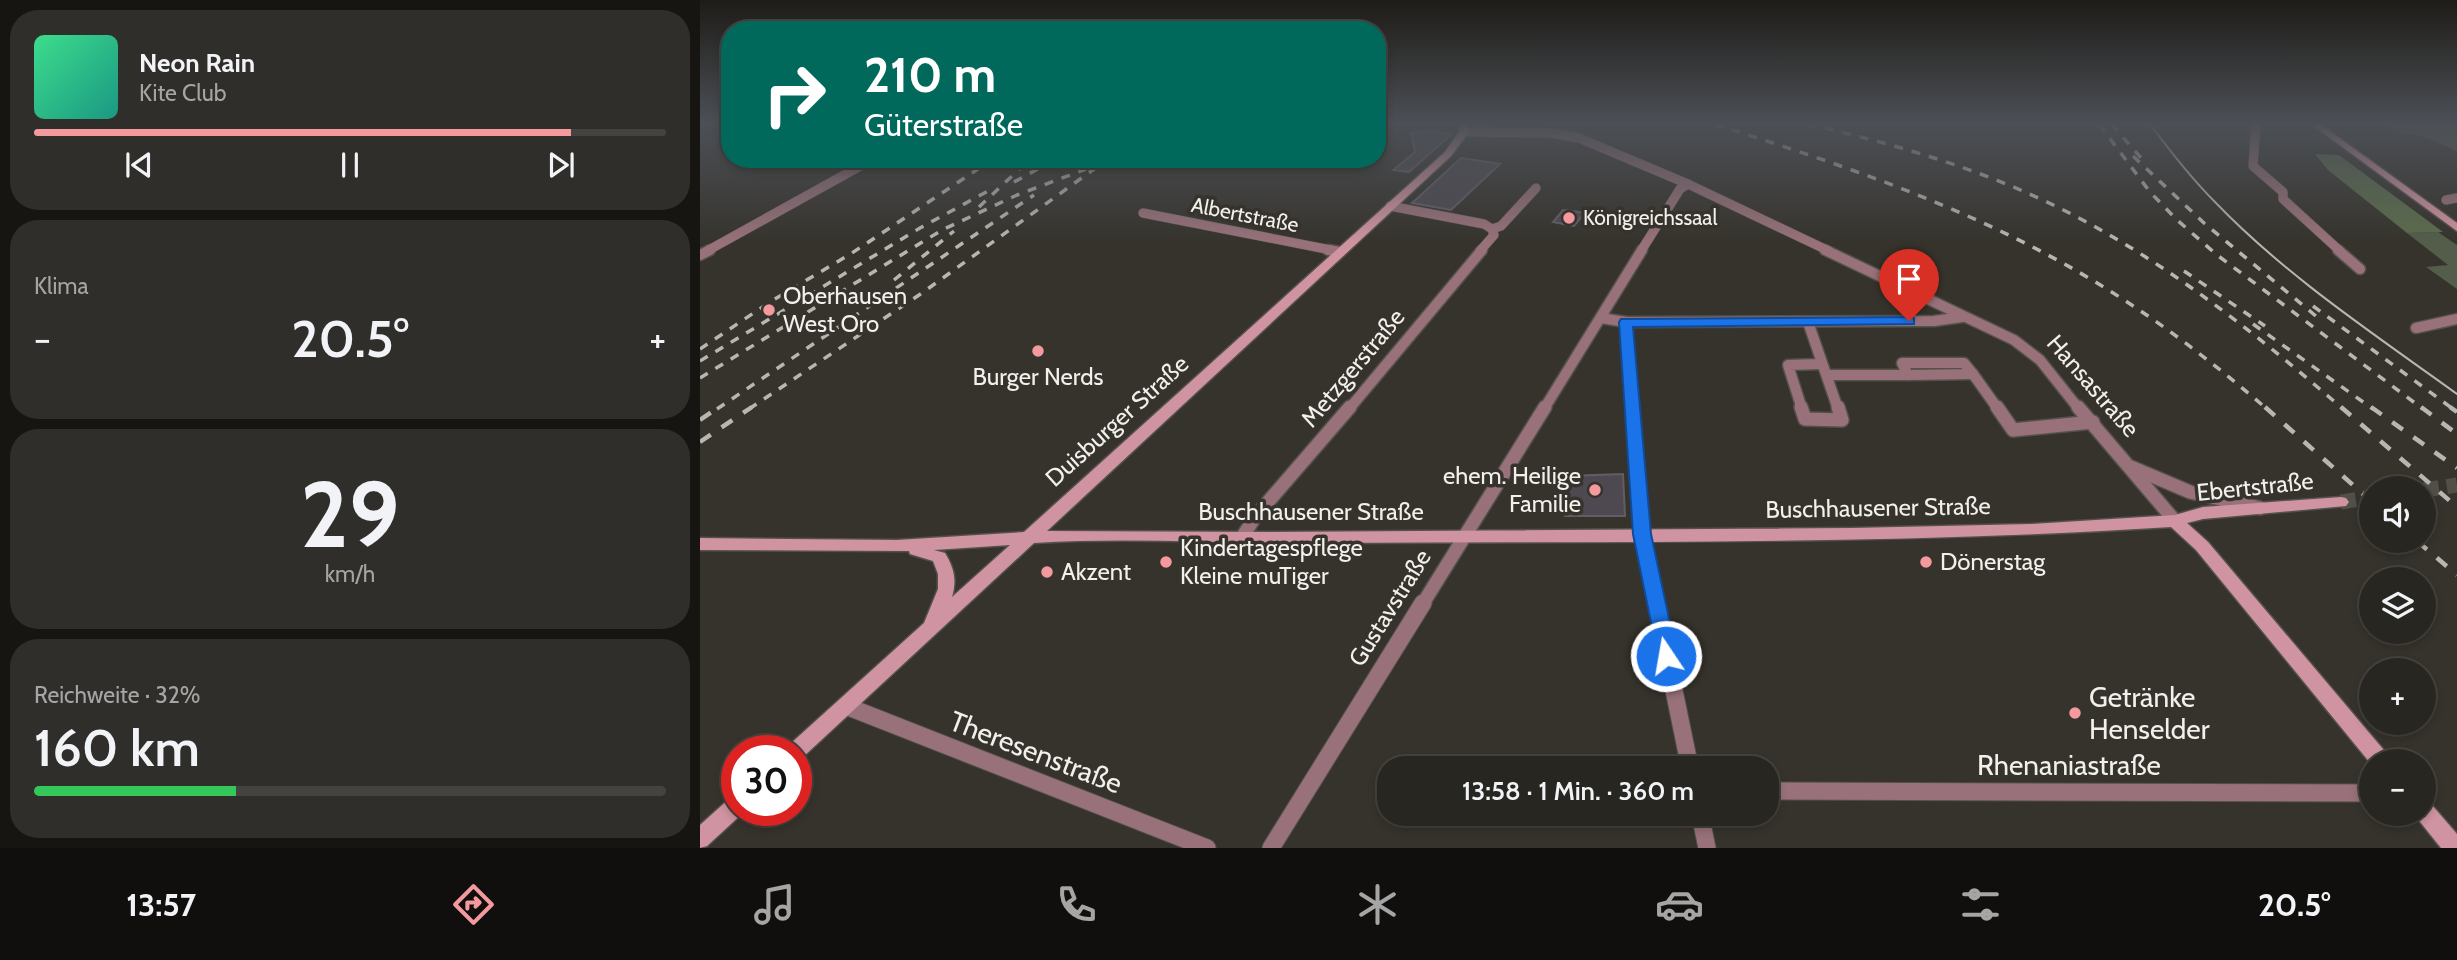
<!DOCTYPE html>
<html lang="de">
<meta charset="utf-8">
<style>
body{margin:0;font-family:Cabin,sans-serif;background:#302e2a;color:#f1f3f6;height:100vh;display:flex;flex-direction:column;font-size:26px;white-space:nowrap}
*{box-sizing:border-box;margin:0}
p{font-size:23px;color:#a5a5a5}
.icon{flex:none;width:38px;height:38px;fill:none;stroke:currentColor;stroke-width:2;stroke-linecap:round;stroke-linejoin:round}
.map{position:relative;flex:1;overflow:hidden}
.side{display:flex;flex-direction:column;gap:10px;padding:10px;background:#161512;width:700px}
.side>*{flex:none}
.banner{position:absolute;left:21px;top:21px;width:665px;height:147px;border-radius:28px;box-shadow:0 4px 10px #0003,0 0 0 2px #44433f;background:#00695c;color:#fff;overflow:hidden}
.buttons{position:absolute;left:1659px;top:476px;display:grid;gap:14px}
.buttons a{display:grid;place-items:center;width:77px;height:77px;border-radius:50%;background:#282621;box-shadow:0 4px 10px #0003,0 0 0 2px #44433f;font-size:35px}
.speed{position:absolute;left:21px;top:735px;display:flex;gap:14px;font-size:35px;font-weight:700;text-align:center}
.speed>*{display:grid;place-content:center;width:91px;height:91px;border-radius:50%;background:#282621;box-shadow:0 4px 10px #0003,0 0 0 2px #44433f;line-height:1}
.speed .limit{border:10px solid #d22;background:#fff;color:#111}
.pin{position:absolute;display:grid;place-items:center;width:60px;height:60px;color:#fff;margin:-72px -30px;border-radius:50% 50% 50% 0;rotate:-45deg;box-shadow:0 0 7px #0007}
.pin .icon{rotate:45deg}
.me{position:absolute;width:77px;margin:-38px;rotate:348deg;stroke-linejoin:round;filter:drop-shadow(0 0 5px #0008)}
.turn{display:flex;align-items:center;gap:24px;height:147px;padding:0 28px;font-size:32px}
.turn .icon{width:91px;height:91px;stroke-width:2.5}
.turn b{display:block;font-size:49px;line-height:60px}
.big{font-size:52px;font-weight:600;line-height:1.1}
.side .widget{flex:1;display:flex;flex-direction:column;justify-content:center;gap:10px;min-width:0;padding:0 24px;border-radius:28px;background:#302e2a}
.side .dial{align-items:center;gap:0}
.dial b{font-size:91px;line-height:1}
.song{display:flex;align-items:center;gap:21px}
.cover{width:84px;height:84px;border-radius:10px;background:linear-gradient(135deg,hsl(150 70% 55%),hsl(170 70% 35%))}
.played{height:7px;border-radius:4px;background:linear-gradient(90deg,#f49a9f 85%,#44433f 85%)}
.keys{display:flex;justify-content:space-around;direction:ltr}
.heat{display:flex;justify-content:space-between;align-items:center;font-size:38px;direction:ltr}
.charge{height:10px;border-radius:5px;background:linear-gradient(90deg,#34c759 32%,#44433f 0)}
.trip{position:absolute;left:677px;top:756px;width:402px;height:70px;border-radius:28px;background:#282621;box-shadow:0 4px 10px #0003,0 0 0 2px #44433f;font-weight:600;line-height:70px;text-align:center}
.tab-bar{display:flex;height:112px;justify-content:space-around;align-items:center;background:#100f0d;color:#a5a5a5}
.tab-bar .icon{width:49px;height:49px}
.tab-bar .on{color:#f49a9f}
.tab-bar b{font-size:32px;color:#f1f3f6}
main{display:flex;flex:1;min-height:0}
.map>svg:first-child{display:block}
.green{fill:#535d4a}
.forest{fill:#5c6c4c}
.building{fill:#4e4950;stroke:#625d64;stroke-width:2}
.lines{fill:none;stroke-linecap:round;stroke-linejoin:round}
.secondary-tunnel{stroke:#524f49;stroke-width:15;stroke-dasharray:15 8;stroke-linecap:butt}
.street-far3-casing{stroke:#54514b;stroke-width:10}
.street-far2-casing{stroke:#54514b;stroke-width:13}
.street-far1-casing{stroke:#54514b;stroke-width:16}
.street-casing{stroke:#54514b;stroke-width:19}
.secondary-casing{stroke:#54514b;stroke-width:3}
.street-far3{stroke:#98717a;stroke-width:9}
.street-far2{stroke:#98717a;stroke-width:10}
.street-far1{stroke:#98717a;stroke-width:13}
.street{stroke:#98717a;stroke-width:17}
.secondary{fill:#d093a1;fill-rule:evenodd}
.tram{stroke:#b8b6b1;stroke-width:2}
.rail-far1{stroke:#b8b6b1;stroke-width:3.5;stroke-dasharray:9 9;stroke-linecap:butt}
.rail{stroke:#b8b6b1;stroke-width:4.5;stroke-dasharray:13 13;stroke-linecap:butt}
.route{fill:#1a73e8;stroke:#114b97;stroke-width:2}
.poi-dot{fill:#f49a9f;stroke:#36332c;stroke-width:2.5}
.labels{text-anchor:middle;stroke-width:7;stroke-linejoin:round;paint-order:stroke}
.far-street-label{font-size:21px;fill:#f2f0ec;stroke:#36332c}
.far-poi-label{font-size:21px;fill:#f2f0ec;stroke:#36332c;text-anchor:start}
.poi-label{font-size:24px;fill:#f2f0ec;stroke:#36332c;text-anchor:start}
.street-label{font-size:24px;fill:#f2f0ec;stroke:#36332c}
.near-poi-label{font-size:28px;fill:#f2f0ec;stroke:#36332c;text-anchor:start}
.near-street-label{font-size:28px;fill:#f2f0ec;stroke:#36332c}
</style>
<main>
<section class="side">
<div class="widget">
<div class="song"><i class="cover"></i><div><b>Neon Rain</b><p>Kite Club</p></div></div>
<div class="played"></div>
<div class="keys"><svg class="icon" aria-label="previous" viewBox="0 0 24 24"><path d="M18 5L8 12l10 7zM5 5v14"/></svg><svg class="icon" aria-label="pause" viewBox="0 0 24 24"><path d="M8 5v14M16 5v14"/></svg><svg class="icon" aria-label="next" viewBox="0 0 24 24"><path d="M6 5l10 7-10 7zM19 5v14"/></svg></div>
</div>
<div class="widget"><p>Klima</p>
<div class="heat"><a>−</a><b class="big">20.5°</b><a>+</a></div>
</div>
<div class="widget dial"><b>29</b><p>km/h</p></div>
<div class="widget"><p>Reichweite · 32%</p><b class="big">160 km</b><div class="charge"></div></div>
</section>
<div class="map">
<svg width="1757" height="848" viewBox="0 0 1757 848">
<rect width="100%" height="100%" fill="#36332c"/>
<g class="green">
<path d="M1681,124h76v27l-33,-14 -21,-4z"/>
<path d="M1738,232l19,13v44l-31,-22 22,-2 -41,-32z"/>
</g>
<path class="forest" d="M1615,154l24,1 104,77 -36,1 -79,-63z"/>
<g class="building">
<path d="M736,131l16,3 -43,38 -16,-2 22,-18 -4,-19z"/>
<path d="M761,158l39,6 -49,46 -39,-7z"/>
<path d="M863,210l9,1 13,2 -11,13 -21,-4z"/>
<path d="M923,474l2,42h-60l1,-40z"/>
</g>
<g class="lines">
<g class="secondary-tunnel">
<path d="M1724,490l33,-5"/>
<path d="M1641,502l30,-5"/>
</g>
<defs>
<g id="street-far3">
<path d="M1556,124l-3,42 30,26v7l57,52"/>
<path d="M764,132l87,1 28,5 109,46 141,67"/>
<path d="M1746,200l11,-2"/>
<path d="M690,206l94,18 8,5 2,6 -14,16"/>
<path d="M443,213l193,38"/>
<path d="M792,229l9,-3 35,-38"/>
<path d="M7,251l166,-92"/>
<path d="M941,251l39,-62 8,-5"/>
</g>
<g id="street-far2">
<path d="M628,250l12,2"/>
<path d="M1125,250l189,90 26,20 39,49"/>
<path d="M1638,250l22,19"/>
<path d="M0,255l10,-5"/>
<path d="M901,318l25,4 308,-1 28,-4"/>
<path d="M926,322l7,87"/>
<path d="M1108,322l30,87"/>
<path d="M1716,328l41,-9"/>
<path d="M1202,363h62l9,11 -65,1z"/>
<path d="M1273,374l25,35"/>
<path d="M1127,375h81"/>
<path d="M649,409l133,-159"/>
<path d="M844,409l98,-159"/>
<path d="M1102,409l-14,-44 33,-1"/>
</g>
<g id="street-far1">
<path d="M932,407l10,127 15,71"/>
<path d="M1101,407l4,12 37,1 -4,-13"/>
<path d="M1297,407l16,23 80,-8"/>
<path d="M1378,407l97,114"/>
<path d="M1431,467l59,25 70,16"/>
<path d="M543,536l12,-19 95,-110"/>
<path d="M722,605l123,-198"/>
</g>
<g id="street">
<path d="M956,603l34,165"/>
<path d="M146,706l361,142"/>
<path d="M1068,791l603,2"/>
<path d="M1000,814l7,34"/>
<path d="M571,848l152,-245"/>
</g>
<g id="secondary">
<path d="M760,124h8l1,8 -18,24 -404,375 224,1 581,-4 179,-4 144,-9 28,-8 138,-10 5,1 3,4 -3,4 -143,13 -16,4 21,19 180,213 3,6h-20v3l-175,-214 -25,-23c-281,18 -564,14 -846,16 -97,1 -194,-6 -291,0l-231,214 -7,3v-9h-10l3,-6 135,-122 14,-34v-15l-5,-13 -23,-7 -1,-3 -209,-1v-12l197,2 127,-8 421,-380 14,-20zM310,545l-58,52c5,-17 2,-29 -7,-44l-11,-3z"/>
<path d="M1611,124h9l137,99v8z"/>
<path d="M37,795v15l7,2 -37,34 -7,2v-23l30,-27z"/>
<path d="M1724,801l7,3 26,30v14h-16l-24,-30 -2,-4h9z"/>
</g>
</defs>
<use href="#street-far3" class="street-far3-casing"/>
<use href="#street-far2" class="street-far2-casing"/>
<use href="#street-far1" class="street-far1-casing"/>
<use href="#street" class="street-casing"/>
<use href="#secondary" class="secondary-casing"/>
<use href="#street-far3" class="street-far3"/>
<use href="#street-far2" class="street-far2"/>
<use href="#street-far1" class="street-far1"/>
<use href="#street" class="street"/>
<use href="#secondary" class="secondary"/>
<path class="tram" d="M1450,124c20,27 41,54 65,78 71,74 159,132 242,192"/>
<g class="rail-far1">
<path d="M1014,124c136,43 274,90 396,167 56,35 107,75 157,118"/>
<path d="M1107,124c93,21 185,48 270,93 97,51 183,120 266,192"/>
<path d="M1399,124l51,68 26,27 41,36 206,154"/>
<path d="M1411,124l32,36"/>
<path d="M1433,156l71,67 113,94"/>
<path d="M314,182l42,-23"/>
<path d="M279,207l51,-48"/>
<path d="M1484,271l81,55"/>
<path d="M194,280l60,-49"/>
<path d="M1613,306l140,103"/>
<path d="M1553,324l120,85"/>
<path d="M0,349l70,-47 82,-49 141,-94"/>
<path d="M0,361l220,-133 68,-37"/>
<path d="M0,378l242,-148 75,-35 69,-26"/>
<path d="M17,409l317,-214"/>
<path d="M49,409l173,-116 186,-134"/>
</g>
<g class="rail">
<path d="M1565,407l106,94"/>
<path d="M1641,407l116,100"/>
<path d="M1671,407l86,61"/>
<path d="M1721,407l36,27"/>
<path d="M1750,407l7,5"/>
<path d="M0,420l19,-13"/>
<path d="M0,442l52,-35"/>
<path d="M1717,541l40,34"/>
</g>
</g>
<linearGradient id="sky" x2="0" y2="1"><stop stop-color="#1e1c18"/><stop offset="0.51" stop-color="#4c5056"/><stop offset="1" stop-color="#4c5056" stop-opacity="0"/></linearGradient>
<rect width="1757" height="243" fill="url(#sky)"/>
<path class="route" d="M1209,317l5,1v6l-281,3 18,207 26,122 -3,6 -8,2 -7,-2 -26,-128 -14,-212 2,-3z"/>
<g class="poi-dot">
<circle cx="869" cy="218" r="7"/>
<circle cx="69" cy="310" r="7"/>
<circle cx="338" cy="351" r="7"/>
<circle cx="895" cy="490" r="7"/>
<circle cx="466" cy="562" r="7"/>
<circle cx="1226" cy="562" r="7"/>
<circle cx="347" cy="572" r="7"/>
<circle cx="1375" cy="713" r="7"/>
</g>
<g class="labels">
<g class="far-street-label">
<text transform="translate(545 215) rotate(11)" y="7">Albertstraße</text>
</g>
<g class="far-poi-label">
<text x="883" y="225">Königreichssaal</text>
</g>
<g class="poi-label">
<text x="83" y="304">Oberhausen<tspan x="83" dy="28">West Oro</tspan></text>
<text x="338" y="385" text-anchor="middle">Burger Nerds</text>
<text x="881" y="484" text-anchor="end">ehem. Heilige<tspan x="881" dy="28">Familie</tspan></text>
<text x="480" y="556">Kindertagespflege<tspan x="480" dy="28">Kleine muTiger</tspan></text>
<text x="1240" y="570">Dönerstag</text>
<text x="361" y="580">Akzent</text>
</g>
<g class="street-label">
<text transform="translate(653 368) rotate(-50)" y="8">Metzgerstraße</text>
<text transform="translate(1393 386) rotate(49)" y="8">Hansastraße</text>
<text transform="translate(417 421) rotate(-42)" y="8">Duisburger Straße</text>
<text transform="translate(1555 487) rotate(-6)" y="8">Ebertstraße</text>
<text transform="translate(1178 508) rotate(-1)" y="8">Buschhausener Straße</text>
<text x="611" y="520">Buschhausener Straße</text>
<text transform="translate(690 608) rotate(-58)" y="8">Gustavstraße</text>
</g>
<g class="near-poi-label">
<text x="1389" y="707">Getränke<tspan x="1389" dy="32">Henselder</tspan></text>
</g>
<g class="near-street-label">
<text transform="translate(336 752) rotate(21)" y="10">Theresenstraße</text>
<text x="1369" y="775">Rhenaniastraße</text>
</g>
</g>
</svg>
<div class="buttons">
<a><svg class="icon" aria-label="sound" viewBox="0 0 24 24"><path d="M4 9h4l5-4v14l-5-4H4zM17 9q2 3 0 6"/></svg></a>
<a><svg class="icon" aria-label="layers" viewBox="0 0 24 24"><path d="M12 4l9 5-9 5-9-5zM3 14l9 5 9-5"/></svg></a>
<a>+</a>
<a>−</a>
</div>
<div class="speed"><div class="limit">30</div></div>
<div class="pin" style="left:1209px;top:321px;background:#d93025"><svg class="icon" aria-label="arrive" viewBox="0 0 24 24"><path d="M6 21V4h12l-3 4 3 4H6"/></svg></div>
<svg class="me" style="left:966px;top:656px" viewBox="-20 -20 40 40"><circle r="17" fill="#1a73e8" stroke="#fff" stroke-width="3"/><path d="M0-11L8 9 0 5-8 9z" fill="#fff"/></svg>
<div class="trip">13:58 · 1 Min. · 360 m</div>
<div class="banner">
<div class="turn"><svg class="icon" aria-label="right" viewBox="0 0 24 24"><path d="M7 20v-9h11M14 6l5 5-5 5"/></svg><div><b>210 m</b>Güterstraße</div></div>
</div>
</div>
</main>
<nav class="tab-bar">
<b>13:57</b>
<svg class="icon on" aria-label="directions" viewBox="0 0 24 24"><path d="M12 3l9 9-9 9-9-9zM9 14v-3h6M13 9l2 2-2 2"/></svg>
<svg class="icon" aria-label="music" viewBox="0 0 24 24"><path d="M9 18V5l10-2v13"/><circle cx="6" cy="18" r="3"/><circle cx="16" cy="16" r="3"/></svg>
<svg class="icon" aria-label="phone" viewBox="0 0 24 24"><path d="M5 4h4l2 5-3 2q2 4 5 5l2-3 5 2v4C11 20 4 13 5 4z"/></svg>
<svg class="icon" aria-label="climate" viewBox="0 0 24 24"><path d="M12 3v18M4 7l16 10M4 17L20 7"/></svg>
<svg class="icon" aria-label="car" viewBox="0 0 24 24"><path d="M5 17H2v-5l4-1 3-4h7l3 4 3 1v5h-3M9 17h6M6 11h13"/><circle cx="7" cy="17" r="2"/><circle cx="17" cy="17" r="2"/></svg>
<svg class="icon" aria-label="filters" viewBox="0 0 24 24"><path d="M4 7h16M4 17h16"/><circle cx="9" cy="7" r="2"/><circle cx="15" cy="17" r="2"/></svg>
<b>20.5°</b>
</nav>
